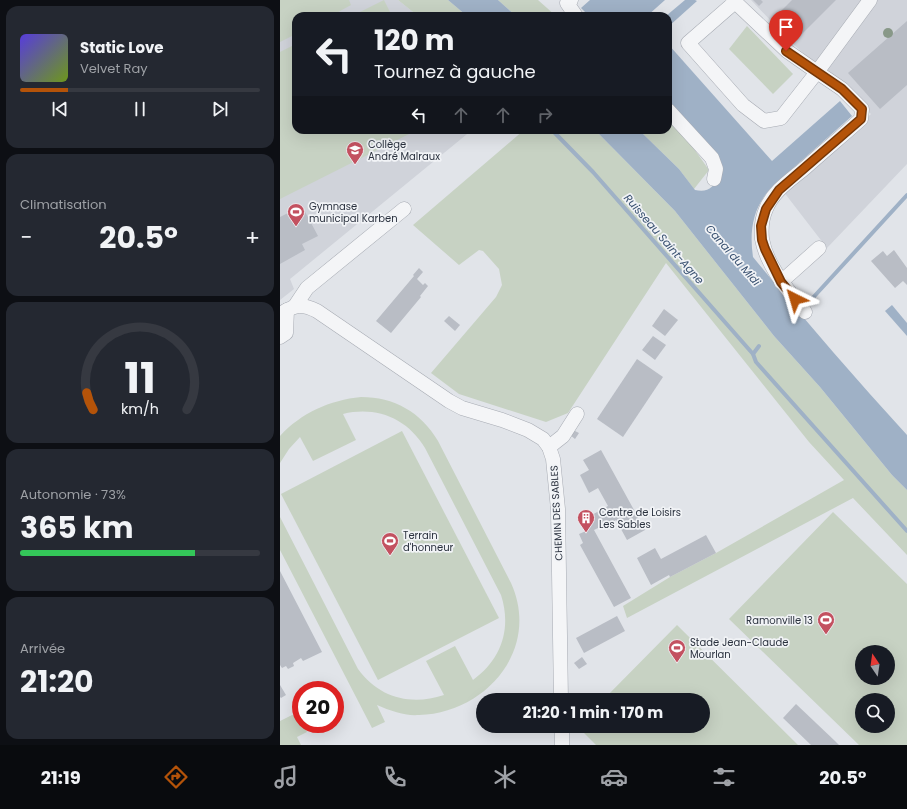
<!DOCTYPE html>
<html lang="fr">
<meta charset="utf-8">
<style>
body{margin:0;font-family:Poppins,sans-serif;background:#242831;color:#f1f3f6;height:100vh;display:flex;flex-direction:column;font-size:15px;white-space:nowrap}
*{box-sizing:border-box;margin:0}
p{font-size:13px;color:#9ea1a6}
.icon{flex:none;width:22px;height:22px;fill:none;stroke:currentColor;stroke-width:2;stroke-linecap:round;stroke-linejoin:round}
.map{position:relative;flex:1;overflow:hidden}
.sheet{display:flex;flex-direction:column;gap:6px;padding:6px;background:#0d0f14;width:280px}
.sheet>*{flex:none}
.hud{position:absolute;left:12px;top:12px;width:380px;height:122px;border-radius:12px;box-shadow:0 4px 16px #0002;background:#171b24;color:#f1f3f6;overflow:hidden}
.needle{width:26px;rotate:347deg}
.tools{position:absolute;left:575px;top:645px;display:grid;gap:8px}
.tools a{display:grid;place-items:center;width:40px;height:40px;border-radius:50%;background:#171b24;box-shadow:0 4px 16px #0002;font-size:20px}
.speed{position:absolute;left:12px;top:681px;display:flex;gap:8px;font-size:20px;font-weight:700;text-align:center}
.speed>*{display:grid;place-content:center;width:52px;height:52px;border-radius:50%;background:#171b24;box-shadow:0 4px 16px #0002;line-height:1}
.speed .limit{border:6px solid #d22;background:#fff;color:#111}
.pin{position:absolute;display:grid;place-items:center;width:34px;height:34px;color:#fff;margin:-41px -17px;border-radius:50% 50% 50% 0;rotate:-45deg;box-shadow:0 0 4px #0007}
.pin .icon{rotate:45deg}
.me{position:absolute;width:44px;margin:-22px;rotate:320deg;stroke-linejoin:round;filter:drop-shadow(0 0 3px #0008)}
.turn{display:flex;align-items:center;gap:14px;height:84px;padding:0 16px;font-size:18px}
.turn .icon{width:52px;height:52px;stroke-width:2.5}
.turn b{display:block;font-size:28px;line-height:34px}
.lanes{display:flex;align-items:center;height:38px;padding:0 16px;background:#0003;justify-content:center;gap:20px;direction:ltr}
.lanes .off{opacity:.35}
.big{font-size:30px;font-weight:700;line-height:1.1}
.sheet .widget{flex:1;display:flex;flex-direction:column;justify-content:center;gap:6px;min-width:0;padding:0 14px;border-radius:12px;background:#242831}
.sheet .dial{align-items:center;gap:0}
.dial svg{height:104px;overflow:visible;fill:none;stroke:#363941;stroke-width:7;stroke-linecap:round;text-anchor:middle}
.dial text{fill:#f1f3f6;stroke:none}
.song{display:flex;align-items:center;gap:12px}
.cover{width:48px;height:48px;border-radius:6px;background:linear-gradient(135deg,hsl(250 70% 55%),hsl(80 70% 35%))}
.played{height:4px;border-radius:2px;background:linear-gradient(90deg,#b45309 20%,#363941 20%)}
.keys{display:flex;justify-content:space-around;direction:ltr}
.heat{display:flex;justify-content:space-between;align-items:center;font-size:22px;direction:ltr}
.charge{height:6px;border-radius:3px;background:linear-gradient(90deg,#34c759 73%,#363941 0)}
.trip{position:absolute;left:196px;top:693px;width:234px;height:40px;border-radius:20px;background:#171b24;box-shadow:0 4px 16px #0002;font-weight:700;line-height:40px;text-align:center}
.dock{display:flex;height:64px;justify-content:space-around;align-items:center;background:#090b0e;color:#9ea1a6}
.dock .icon{width:28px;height:28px}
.dock .active{color:#b45309}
.dock b{font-size:18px;color:#f1f3f6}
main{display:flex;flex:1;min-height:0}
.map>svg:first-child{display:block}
.built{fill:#d0d3da}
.green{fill:#c7d2c3;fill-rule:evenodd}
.water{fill:#9fb1c6}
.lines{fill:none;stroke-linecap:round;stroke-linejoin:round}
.stream{stroke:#9fb1c6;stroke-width:4}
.building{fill:#b9bdc5}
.minor-casing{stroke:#a7abb3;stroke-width:15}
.minor{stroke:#f4f5f7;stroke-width:14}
.tree{fill:#889888}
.route-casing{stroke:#753606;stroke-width:10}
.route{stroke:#b45309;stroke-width:7}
.labels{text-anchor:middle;stroke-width:3.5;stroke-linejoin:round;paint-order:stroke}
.poi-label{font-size:10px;fill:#2b323f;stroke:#f1f3f6;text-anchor:start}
.street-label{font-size:10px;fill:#2b323f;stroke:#f1f3f6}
.water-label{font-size:11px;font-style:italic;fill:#385070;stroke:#f1f3f6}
</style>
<main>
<section class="sheet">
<div class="widget">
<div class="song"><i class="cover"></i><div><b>Static Love</b><p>Velvet Ray</p></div></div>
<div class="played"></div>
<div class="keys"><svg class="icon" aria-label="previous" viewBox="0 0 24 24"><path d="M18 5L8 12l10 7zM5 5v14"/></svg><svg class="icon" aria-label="pause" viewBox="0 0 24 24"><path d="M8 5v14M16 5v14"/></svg><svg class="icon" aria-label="next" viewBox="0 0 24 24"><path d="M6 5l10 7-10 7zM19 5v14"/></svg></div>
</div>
<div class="widget"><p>Climatisation</p>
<div class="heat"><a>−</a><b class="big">20.5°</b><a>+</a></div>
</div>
<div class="widget dial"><svg viewBox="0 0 100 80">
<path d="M14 69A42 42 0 1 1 86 69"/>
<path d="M14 69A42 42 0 0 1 9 56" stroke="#b45309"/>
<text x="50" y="56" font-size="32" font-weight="700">11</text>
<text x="50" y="72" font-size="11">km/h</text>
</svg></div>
<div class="widget"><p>Autonomie · 73%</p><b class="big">365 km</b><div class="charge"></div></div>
<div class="widget"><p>Arrivée</p><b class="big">21:20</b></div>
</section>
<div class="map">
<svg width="627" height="745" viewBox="0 0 627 745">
<rect width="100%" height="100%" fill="#e1e4e9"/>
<g class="built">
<path d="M0,0h118l20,16h-122v114h176l-182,149 4,10 -14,11z"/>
<path d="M471,0h156v164l-80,84 -44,-57 88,-77 -79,-71z"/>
</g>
<g class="green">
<path d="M0,0h69l2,5 -20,11h-35v18l-16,8z"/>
<path d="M104,0l8,16h-40z"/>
<path d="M118,0h50l19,16h-49z"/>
<path d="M218,0h40l18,16h-40z"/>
<path d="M467,26l46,48 -20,20 -44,-45z"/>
<path d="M16,44v86h121l-137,69v-147z"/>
<path d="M388,118l12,11 29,41 -15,19 -15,-20 -40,-39h29z"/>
<path d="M244,130h71l80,81 99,125 46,51 72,88 15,15v65l-54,-57 -226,120 -4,-12 47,-29 46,-24 128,-73 -35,-38 -143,-179 -98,150 -22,9 -87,-28 -28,-21 65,-76 6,-12 -3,-16 -16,-18 -4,-1 -20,15 -46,-40z"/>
<path d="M81,397c33,0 60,15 77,44l73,142c30,66 -25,130 -92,132 -15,1 -28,-4 -42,-10l8,17 -13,6 -92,-178v-33l78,152c21,29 53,37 86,26l-18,-34 29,-15 18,34c28,-20 39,-51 28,-85l-76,-147c-18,-30 -49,-42 -82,-34l13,26 -43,21 -13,-24 -11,12 -9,14v-27c21,-23 50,-36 81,-39z"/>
<path d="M122,431l97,187 -121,62 -97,-186z"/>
<path d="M553,512l74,72v161h-48l-130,-126zM582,652h26v26h-26zM582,700h26v26h-26z"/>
<path d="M397,625l121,120h-202l-19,-19h126v-26h-100z"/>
<path d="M12,715l8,1 1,8h2l4,8 -10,5 4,8h-21v-24z"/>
</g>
<g class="water">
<path d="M168,0h50l18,16h-49z"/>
<path d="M310,0h75l-18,16h-58l-8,-8z"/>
<path d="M405,0h10l2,1 -29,26v-11h-2z"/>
<path d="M388,44l104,117 68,-60 12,15 -78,69c-21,20 -25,45 -21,72 50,61 101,120 154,178v55l-15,-15 -72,-88 -46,-51 -99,-125 -80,-81h44l40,39 16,21c13,3 19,-3 24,-14l-51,-72z"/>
<path d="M612,305l15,18v13l-22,-25z"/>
</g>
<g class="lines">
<g class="stream">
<path d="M272,130l41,42 160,182 6,-8"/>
<path d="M529,302l98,-107"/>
<path d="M473,354l3,8 151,169"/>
</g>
</g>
<g class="building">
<path d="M473,0h8l2,2 -4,4z"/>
<path d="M512,0h44l-35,35 -22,-22z"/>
<path d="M627,21v64l-27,24 -32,-36z"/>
<path d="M22,206l16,30 -16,8 3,6 -25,14v-47z"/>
<path d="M614,250l13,18v17l-4,-4 -8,7 -24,-27 12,-10 4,5z"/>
<path d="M139,268l4,4 -6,7 6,6 2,-2 3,3 -8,10 1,1 -30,36 -15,-12 38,-45 -1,-1z"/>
<path d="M384,309l14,11 -13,16 -13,-10z"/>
<path d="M169,316l11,9 -5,6 -11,-10z"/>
<path d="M373,336l13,9 -11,15 -13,-10z"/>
<path d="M357,359l26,18 -40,60 -26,-18z"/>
<path d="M293,430l6,3 -4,6 -5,-4z"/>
<path d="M321,450l44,80 -18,10 -11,-20 -15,8 -1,-1 -6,3 37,68 -17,9 -34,-62 3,-2 -4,-9 7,-3 -5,-10 27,-15 -10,-18 -9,5 -9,-18 9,-5 -6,-10z"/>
<path d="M426,535l10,18 -46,24 -1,-2 -18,10 -14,-27 18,-10 6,11z"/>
<path d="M0,571l42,81 -19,9 -2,-3 -8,5 1,3 -6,3 -2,-3 -4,2 -2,-3z"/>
<path d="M337,616l8,15 -41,22 -8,-15z"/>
<path d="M302,657l5,7 -8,5 -5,-6z"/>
<path d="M0,685l6,10 -5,3 -1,-1z"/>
<path d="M516,704l39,37 4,4h-28l-28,-27z"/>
</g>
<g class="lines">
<defs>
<g id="minor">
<path d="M291,0l-4,3 9,13"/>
<path d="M453,0l2,2 -47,41 55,62 21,16 17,-3 36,-46 -30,-21 -52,-49"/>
<path d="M388,110l44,48 4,11 -2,10"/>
<path d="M501,282l38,-34"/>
<path d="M15,306l12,-18 97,-79"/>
<path d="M525,312c-16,-21 -38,-45 -43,-73 -1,-10 0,-21 4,-30 7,-18 26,-30 40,-42 18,-16 37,-32 55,-48l1,-10 -20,-20 -25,-17 53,-72"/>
<path d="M0,314c15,-9 21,-11 37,-3l132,90 13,7 40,12 26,10 15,9 6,8 4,12 5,50 3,191"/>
<path d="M0,337l6,-4 1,-23"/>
<path d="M269,447l14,-11 14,-22"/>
<path d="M282,726v19"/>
</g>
</defs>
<use href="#minor" class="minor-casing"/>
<use href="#minor" class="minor"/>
</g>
<circle class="tree" cx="608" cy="33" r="5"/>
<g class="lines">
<defs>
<path id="route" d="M506,51l56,38 20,20 -1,10 -82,71 -13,19 -5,17 1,14 3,9 16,33 14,17"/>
</defs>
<use href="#route" class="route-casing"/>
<use href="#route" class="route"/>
</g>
<defs>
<symbol id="school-pin" viewBox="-11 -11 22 30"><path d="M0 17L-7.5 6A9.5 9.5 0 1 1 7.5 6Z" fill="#c35160" stroke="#f1f3f6"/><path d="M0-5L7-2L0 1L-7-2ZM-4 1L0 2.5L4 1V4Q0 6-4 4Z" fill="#fff"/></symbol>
<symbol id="stadium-pin" viewBox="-11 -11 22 30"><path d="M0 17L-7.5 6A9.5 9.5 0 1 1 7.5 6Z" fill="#c35160" stroke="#f1f3f6"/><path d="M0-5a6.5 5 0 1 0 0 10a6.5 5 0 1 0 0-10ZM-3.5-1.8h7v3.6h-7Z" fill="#fff"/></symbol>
<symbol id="building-pin" viewBox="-11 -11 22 30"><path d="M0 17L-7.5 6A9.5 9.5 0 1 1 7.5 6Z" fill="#c35160" stroke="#f1f3f6"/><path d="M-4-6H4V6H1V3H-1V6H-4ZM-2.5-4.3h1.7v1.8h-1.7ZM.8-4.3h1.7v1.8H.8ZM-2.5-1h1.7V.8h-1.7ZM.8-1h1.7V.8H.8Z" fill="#fff"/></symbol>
</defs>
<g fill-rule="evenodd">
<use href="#school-pin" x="65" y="140" width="20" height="27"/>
<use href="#stadium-pin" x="6" y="202" width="20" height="27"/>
<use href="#building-pin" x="296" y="508" width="20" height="27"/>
<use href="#stadium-pin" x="100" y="531" width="20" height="27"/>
<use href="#stadium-pin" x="536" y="610" width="20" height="27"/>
<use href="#stadium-pin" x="387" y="638" width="20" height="27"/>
</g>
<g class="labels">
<g class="poi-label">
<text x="88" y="148">Collège<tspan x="88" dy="12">André Malraux</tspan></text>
<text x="29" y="210">Gymnase<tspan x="29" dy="12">municipal Karben</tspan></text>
<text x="319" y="516">Centre de Loisirs<tspan x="319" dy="12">Les Sables</tspan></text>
<text x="123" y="539">Terrain<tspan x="123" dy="12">d'honneur</tspan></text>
<text x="533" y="624" text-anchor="end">Ramonville 13</text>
<text x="410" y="646">Stade Jean-Claude<tspan x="410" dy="12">Mourlan</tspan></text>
</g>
<g class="street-label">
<text transform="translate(276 513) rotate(-93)" y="4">CHEMIN DES SABLES</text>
</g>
<g class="water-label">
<text transform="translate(384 239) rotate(49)" y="4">Ruisseau Saint-Agne</text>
<text transform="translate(453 255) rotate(49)" y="4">Canal du Midi</text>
</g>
</g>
</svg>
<div class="tools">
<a><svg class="needle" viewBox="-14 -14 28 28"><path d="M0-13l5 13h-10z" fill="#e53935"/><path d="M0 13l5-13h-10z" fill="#9ea1a6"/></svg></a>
<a><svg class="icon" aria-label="search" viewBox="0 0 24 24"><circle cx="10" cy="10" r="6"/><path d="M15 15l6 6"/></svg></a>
</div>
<div class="speed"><div class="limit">20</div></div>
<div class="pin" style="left:506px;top:51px;background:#d93025"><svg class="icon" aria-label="arrive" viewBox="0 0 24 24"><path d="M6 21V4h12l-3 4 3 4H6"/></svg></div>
<svg class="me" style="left:515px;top:299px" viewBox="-20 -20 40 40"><path d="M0-17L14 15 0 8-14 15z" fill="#b45309" stroke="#fff" stroke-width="4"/></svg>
<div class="trip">21:20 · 1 min · 170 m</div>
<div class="hud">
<div class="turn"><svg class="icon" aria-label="left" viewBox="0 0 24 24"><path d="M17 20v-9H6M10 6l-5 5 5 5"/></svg><div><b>120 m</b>Tournez à gauche</div></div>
<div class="lanes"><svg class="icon" aria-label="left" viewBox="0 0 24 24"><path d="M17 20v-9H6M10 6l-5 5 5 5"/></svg><svg class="icon off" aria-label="ahead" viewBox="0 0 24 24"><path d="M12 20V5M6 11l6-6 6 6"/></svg><svg class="icon off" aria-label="ahead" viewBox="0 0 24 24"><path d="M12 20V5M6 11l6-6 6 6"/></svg><svg class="icon off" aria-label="right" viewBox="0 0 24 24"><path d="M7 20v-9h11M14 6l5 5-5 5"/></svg></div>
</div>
</div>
</main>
<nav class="dock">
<b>21:19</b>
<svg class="icon active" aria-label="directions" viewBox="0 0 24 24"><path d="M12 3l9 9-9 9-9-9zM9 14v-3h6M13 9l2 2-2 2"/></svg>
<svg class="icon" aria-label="music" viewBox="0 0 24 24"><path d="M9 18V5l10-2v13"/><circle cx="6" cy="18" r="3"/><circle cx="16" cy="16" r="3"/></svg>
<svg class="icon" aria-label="phone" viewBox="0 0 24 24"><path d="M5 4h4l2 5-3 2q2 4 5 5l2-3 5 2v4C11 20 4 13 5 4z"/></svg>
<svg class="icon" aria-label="climate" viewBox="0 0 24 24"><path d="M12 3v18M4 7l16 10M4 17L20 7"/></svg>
<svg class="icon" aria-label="car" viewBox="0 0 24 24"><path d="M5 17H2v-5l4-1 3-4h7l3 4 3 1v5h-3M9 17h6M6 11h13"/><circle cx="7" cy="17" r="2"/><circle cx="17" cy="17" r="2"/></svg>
<svg class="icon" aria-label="filters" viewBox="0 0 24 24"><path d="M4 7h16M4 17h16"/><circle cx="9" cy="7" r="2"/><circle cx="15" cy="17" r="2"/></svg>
<b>20.5°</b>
</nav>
